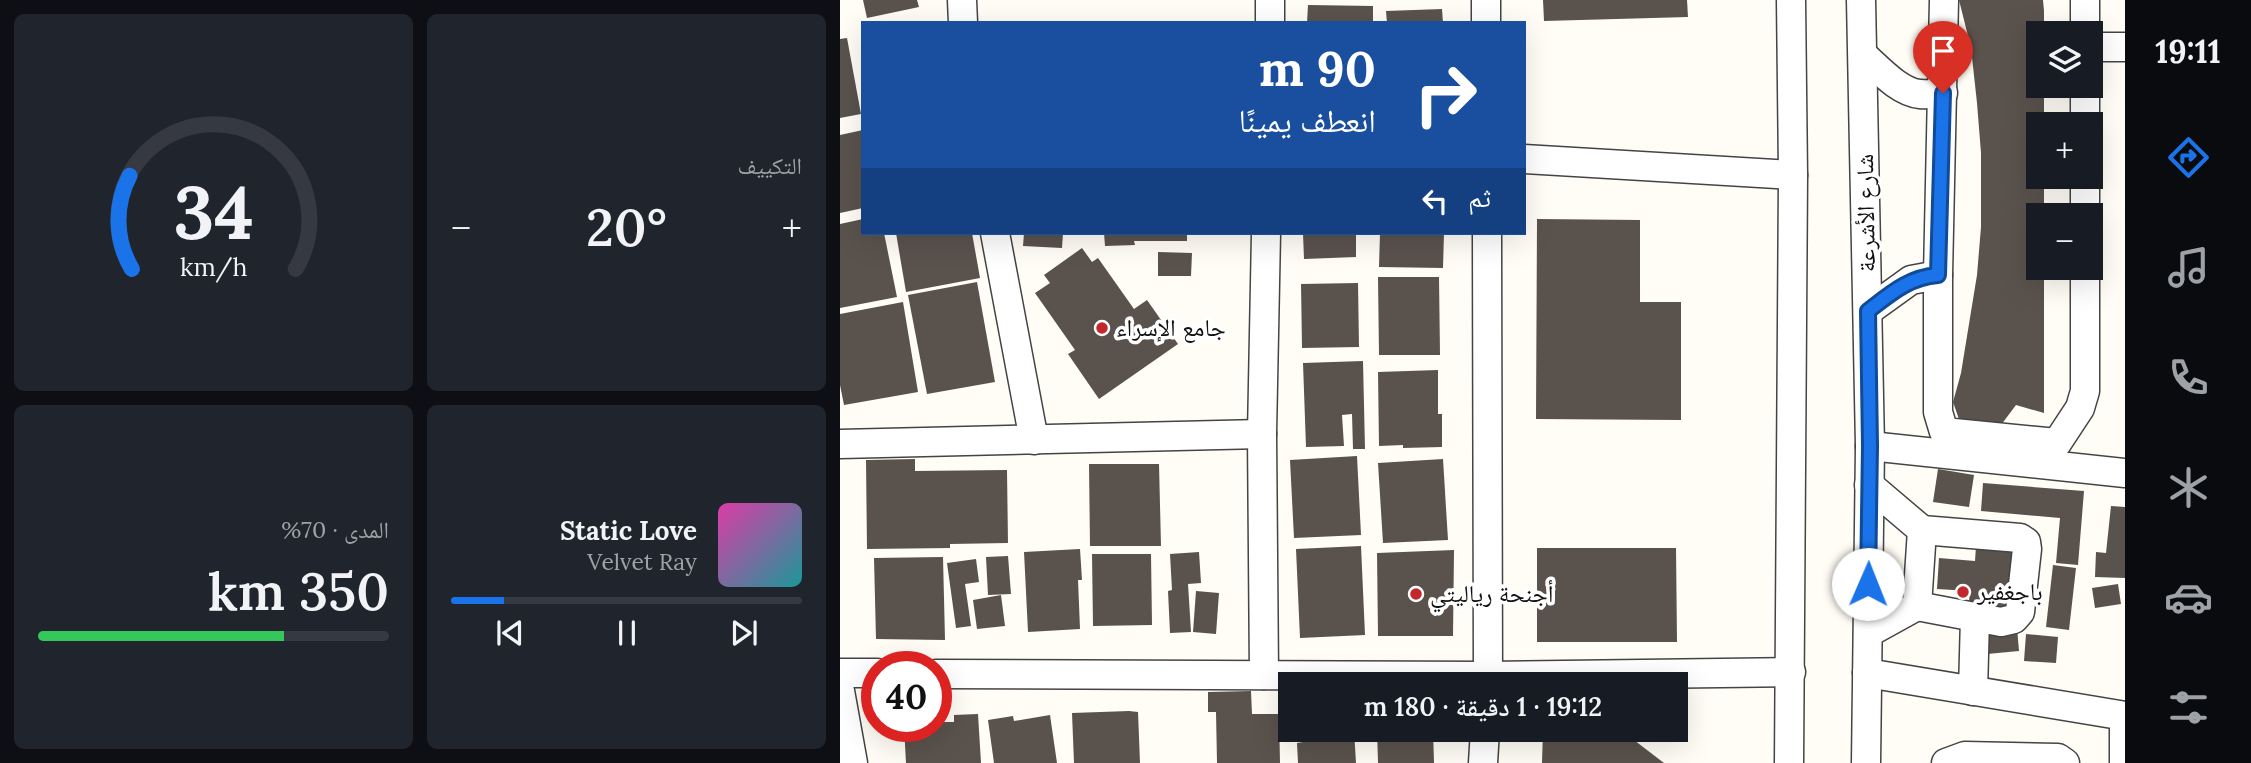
<!DOCTYPE html>
<html lang="ar">
<meta charset="utf-8">
<style>
body{margin:0;font-family:Lora,"Noto Naskh Arabic",serif;background:#20242c;color:#f1f3f6;direction:rtl;height:100vh;display:flex;flex-direction:column;font-size:26px;white-space:nowrap}
*{box-sizing:border-box;margin:0}
p{font-size:23px;color:#9ea1a6}
.icon{flex:none;width:38px;height:38px;fill:none;stroke:currentColor;stroke-width:2;stroke-linecap:round;stroke-linejoin:round}
.map{position:relative;flex:1;overflow:hidden;direction:ltr}
.sheet{display:flex;flex-direction:column;gap:14px;padding:14px;background:#0d0f14;width:840px}
.sheet>*{flex:none}
.top-card{position:absolute;left:21px;top:21px;width:665px;height:214px;border-radius:0px;box-shadow:0 7px 28px #0002;direction:rtl;background:#1a4fa0;color:#fff;overflow:hidden}
.buttons{position:absolute;left:1186px;top:21px;display:grid;gap:14px}
.buttons a{display:grid;place-items:center;width:77px;height:77px;border-radius:0px;background:#171b24;box-shadow:0 7px 28px #0002;font-size:35px}
.speed{position:absolute;left:21px;top:651px;display:flex;gap:14px;font-size:35px;font-weight:700;text-align:center}
.speed>*{display:grid;place-content:center;width:91px;height:91px;border-radius:50%;background:#171b24;box-shadow:0 7px 28px #0002;line-height:1}
.speed .limit{border:10px solid #d22;background:#fff;color:#111}
.pin{position:absolute;display:grid;place-items:center;width:60px;height:60px;color:#fff;margin:-72px -30px;border-radius:50% 50% 50% 0;rotate:-45deg;box-shadow:0 0 7px #0007}
.pin .icon{rotate:45deg}
.me{position:absolute;width:77px;margin:-38px;rotate:1deg;stroke-linejoin:round;filter:drop-shadow(0 0 5px #0008)}
.turn{display:flex;align-items:center;gap:24px;height:147px;padding:0 35px;font-size:32px}
.turn .icon{width:91px;height:91px;stroke-width:2.5}
.turn b{display:block;font-size:49px;line-height:60px}
.then{display:flex;align-items:center;height:66px;padding:0 35px;background:#0003;gap:14px;font-size:26px}
.big{font-size:52px;font-weight:600;line-height:1.1}
.sheet .card{flex:1;display:flex;flex-direction:column;justify-content:center;gap:10px;min-width:0;padding:0 24px;border-radius:10px;background:#20242c}
.sheet .dial{align-items:center;gap:0}
.dial svg{height:182px;overflow:visible;fill:none;stroke:#363941;stroke-width:7;stroke-linecap:round;text-anchor:middle}
.dial text{fill:#f1f3f6;stroke:none}
.song{display:flex;align-items:center;gap:21px}
.cover{width:84px;height:84px;border-radius:10px;background:linear-gradient(135deg,hsl(320 70% 55%),hsl(180 70% 35%))}
.played{height:7px;border-radius:4px;background:linear-gradient(90deg,#1a73e8 15%,#363941 15%)}
.keys{display:flex;justify-content:space-around;direction:ltr}
.heat{display:flex;justify-content:space-between;align-items:center;font-size:38px;direction:ltr}
.charge{height:10px;border-radius:5px;background:linear-gradient(90deg,#34c759 70%,#363941 0)}
.sheet .tiles{flex:1;display:grid;gap:14px;grid-template-columns:repeat(2,1fr)}
.trip{position:absolute;left:438px;top:672px;width:410px;height:70px;border-radius:0px;background:#171b24;box-shadow:0 7px 28px #0002;font-weight:600;line-height:70px;text-align:center;direction:rtl}
main{display:flex;flex:1;min-height:0}
.menu{display:flex;flex-direction:column;width:126px;justify-content:space-around;align-items:center;background:#090b0e;color:#9ea1a6}
.menu .icon{width:49px;height:49px}
.menu .active{color:#1a73e8}
.menu b{font-size:32px;color:#f1f3f6}
.map>svg:first-child{display:block}
.building{fill:#5a524d}
.lines{fill:none;stroke-linecap:round;stroke-linejoin:round}
.minor-casing{stroke:#444;stroke-width:31}
.minor{stroke:#fff;stroke-width:28}
.route-casing{stroke:#114b97;stroke-width:18}
.route{stroke:#1a73e8;stroke-width:12}
.poi-dot{fill:#c4262e;stroke:#fff;stroke-width:2.5}
.labels{text-anchor:middle;stroke-width:7;stroke-linejoin:round;paint-order:stroke}
.street-label{font-size:24px;fill:#111;stroke:#fff}
.poi-label{font-size:24px;fill:#111;stroke:#fff;text-anchor:start}
</style>
<main>
<nav class="menu">
<b>19:11</b>
<svg class="icon active" aria-label="directions" viewBox="0 0 24 24"><path d="M12 3l9 9-9 9-9-9zM9 14v-3h6M13 9l2 2-2 2"/></svg>
<svg class="icon" aria-label="music" viewBox="0 0 24 24"><path d="M9 18V5l10-2v13"/><circle cx="6" cy="18" r="3"/><circle cx="16" cy="16" r="3"/></svg>
<svg class="icon" aria-label="phone" viewBox="0 0 24 24"><path d="M5 4h4l2 5-3 2q2 4 5 5l2-3 5 2v4C11 20 4 13 5 4z"/></svg>
<svg class="icon" aria-label="climate" viewBox="0 0 24 24"><path d="M12 3v18M4 7l16 10M4 17L20 7"/></svg>
<svg class="icon" aria-label="car" viewBox="0 0 24 24"><path d="M5 17H2v-5l4-1 3-4h7l3 4 3 1v5h-3M9 17h6M6 11h13"/><circle cx="7" cy="17" r="2"/><circle cx="17" cy="17" r="2"/></svg>
<svg class="icon" aria-label="filters" viewBox="0 0 24 24"><path d="M4 7h16M4 17h16"/><circle cx="9" cy="7" r="2"/><circle cx="15" cy="17" r="2"/></svg>
</nav>
<div class="map">
<svg width="1285" height="763" viewBox="0 0 1285 763">
<rect width="100%" height="100%" fill="#fffdf5"/>
<g class="building">
<path d="M23,0h54l2,7 -52,11z"/>
<path d="M703,0h144l1,17 -144,4z"/>
<path d="M1119,0h84l1,11v22h-5v53h5v38h-5v53h5v38h-5v53h5v145l-28,-8 -18,24 -37,-4 -8,-23 8,-29 16,-98 4,-48v-74l-4,-50 -6,-55z"/>
<path d="M468,5l65,1v17h-66z"/>
<path d="M602,9l1,14h-56l-1,-12z"/>
<path d="M7,38l14,76 -21,4v-79z"/>
<path d="M23,130v78l-23,5v-78z"/>
<path d="M23,219v14h21l13,64 -57,11v-84z"/>
<path d="M697,219l103,1v82h41v118l-145,-1z"/>
<path d="M56,233h76l8,45 -74,14z"/>
<path d="M184,233h39l-1,15 -39,-2z"/>
<path d="M264,233h83v8h-53l1,4 -30,1z"/>
<path d="M463,233h53v24l-52,2z"/>
<path d="M540,233h64l-1,35 -64,-1z"/>
<path d="M242,248l10,14 6,-4 36,51 13,-9 31,44 -79,55 -31,-45 7,-4 -40,-57 15,-10 -6,-8z"/>
<path d="M318,252l34,1 -1,23h-33z"/>
<path d="M538,277h61l1,78h-61z"/>
<path d="M137,282l18,100 -68,12 -19,-99z"/>
<path d="M518,283l1,64 -57,1 -1,-64z"/>
<path d="M63,302l15,90 -74,13 -4,-20v-71z"/>
<path d="M523,361l2,88h-12l-1,-35 -10,1 2,31 -38,1 -3,-84z"/>
<path d="M598,370v44h4v33l-39,1v-3l-24,1 -1,-74z"/>
<path d="M517,456l4,79 -67,3 -4,-78z"/>
<path d="M75,459v12l92,-1 1,73 -58,1v4l-83,1 -1,-89z"/>
<path d="M603,459l5,81 -65,3 -5,-80z"/>
<path d="M249,464h70l2,82h-71z"/>
<path d="M1098,469l36,6 -5,32 -36,-5z"/>
<path d="M1143,483l101,8 -6,74 -22,-2 4,-45 -79,-7z"/>
<path d="M1271,506l14,1v71l-30,-1 1,-25 10,1z"/>
<path d="M521,546l4,89 -65,3 -4,-89z"/>
<path d="M1136,546l39,3 -4,65 -43,-3 2,-20 -33,-2 2,-31 36,3z"/>
<path d="M697,548h139l1,94h-140z"/>
<path d="M240,549l2,31h-4l2,49 -52,3 -4,-80z"/>
<path d="M614,550l-1,86h-75l-1,-83z"/>
<path d="M359,552l2,31 -13,1 3,48 -21,1 -2,-42 4,-1 -2,-36z"/>
<path d="M252,554h59l1,71 -59,1z"/>
<path d="M168,556l3,38 -23,1 -2,-38z"/>
<path d="M103,557l2,83 -69,-1 -2,-81z"/>
<path d="M136,559l3,23 -14,2 6,42 -15,2 -9,-65z"/>
<path d="M1213,565l23,3 -7,62 -23,-3z"/>
<path d="M1278,584l3,20 -26,4 -3,-20z"/>
<path d="M356,591l23,2 -3,41 -23,-2z"/>
<path d="M161,595l4,31 -28,3 -4,-29z"/>
<path d="M1177,628l2,23 -32,3 -2,-23z"/>
<path d="M1186,634l32,3 -2,26 -32,-2z"/>
<path d="M411,691l1,23h27l1,49h-63l-1,-51h-8v-20z"/>
<path d="M289,711l9,1 2,51h-66l-2,-50z"/>
<path d="M138,714l3,49h-75l-2,-37h32v-4h18v-7z"/>
<path d="M210,715l7,48h-63l-6,-43 25,-4 1,5z"/>
<path d="M462,730h52l2,33h-58l-1,-20 6,-1z"/>
<path d="M537,730h56l1,33h-56z"/>
<path d="M703,730h74l13,7 34,26h-122z"/>
</g>
<g class="lines">
<defs>
<g id="minor">
<path d="M122,0l1,23"/>
<path d="M646,0v23"/>
<path d="M1021,0l9,446 -4,317"/>
<path d="M1104,0l-6,275v137l6,20 113,11 23,-35 5,-17v-123"/>
<path d="M1245,0v33"/>
<path d="M430,23v-23"/>
<path d="M1251,47h34"/>
<path d="M1023,55c16,14 36,37 57,39 8,1 16,-1 23,-1"/>
<path d="M1245,124v-38"/>
<path d="M684,159l269,16"/>
<path d="M1245,215v-38"/>
<path d="M155,233l39,207"/>
<path d="M647,233l1,451"/>
<path d="M1028,311l43,-31 27,-5"/>
<path d="M0,444l422,-10"/>
<path d="M1030,446l255,27"/>
<path d="M1077,606l84,16 13,-3 6,-7 7,-63 -1,-7 -6,-4 -98,-8"/>
<path d="M1028,633l49,-27 5,-76 -53,-45"/>
<path d="M0,673h37"/>
<path d="M1027,673l258,43"/>
<path d="M96,674l553,2 302,-4"/>
<path d="M424,675l-2,-241 4,-201"/>
<path d="M0,691l13,72"/>
<path d="M1133,691l2,-73"/>
<path d="M1284,716v47"/>
<path d="M643,763l2,-33"/>
<path d="M949,763l4,-588 -2,-175"/>
<path d="M1106,763l19,-7 93,2 7,5"/>
</g>
</defs>
<use href="#minor" class="minor-casing"/>
<use href="#minor" class="minor"/>
</g>
<g class="lines">
<defs>
<path id="route" d="M1028,584l2,-138 -2,-135c22,-17 41,-34 70,-36l5,-182"/>
</defs>
<use href="#route" class="route-casing"/>
<use href="#route" class="route"/>
</g>
<g class="poi-dot">
<circle cx="262" cy="328" r="7"/>
<circle cx="1123" cy="592" r="7"/>
<circle cx="576" cy="594" r="7"/>
</g>
<g class="labels">
<g class="street-label">
<text transform="translate(1026 213) rotate(-91)" y="8">شارع الأشرعة</text>
</g>
<g class="poi-label">
<text x="276" y="336">جامع الإسراء</text>
<text x="1137" y="600">باجغفير</text>
<text x="590" y="602">أجنحة رياليتي</text>
</g>
</g>
</svg>
<div class="buttons">
<a><svg class="icon" aria-label="layers" viewBox="0 0 24 24"><path d="M12 4l9 5-9 5-9-5zM3 14l9 5 9-5"/></svg></a>
<a>+</a>
<a>−</a>
</div>
<div class="speed"><div class="limit">40</div></div>
<div class="pin" style="left:1103px;top:93px;background:#d93025"><svg class="icon" aria-label="arrive" viewBox="0 0 24 24"><path d="M6 21V4h12l-3 4 3 4H6"/></svg></div>
<svg class="me" style="left:1028px;top:584px" viewBox="-20 -20 40 40"><circle r="19" fill="#fff"/><path d="M0-13L10 11 0 6-10 11z" fill="#1a73e8"/></svg>
<div class="trip">19:12 · 1 دقيقة · 180 m</div>
<div class="top-card">
<div class="turn"><svg class="icon" aria-label="right" viewBox="0 0 24 24"><path d="M7 20v-9h11M14 6l5 5-5 5"/></svg><div><b>90 m</b>انعطف يمينًا</div></div>
<div class="then">ثم<svg class="icon" aria-label="left" viewBox="0 0 24 24"><path d="M17 20v-9H6M10 6l-5 5 5 5"/></svg></div>
</div>
</div>
<section class="sheet">
<div class="tiles">
<div class="card"><p>التكييف</p>
<div class="heat"><a>−</a><b class="big">20°</b><a>+</a></div>
</div>
<div class="card dial"><svg viewBox="0 0 100 80">
<path d="M14 69A42 42 0 1 1 86 69"/>
<path d="M14 69A42 42 0 0 1 13 28" stroke="#1a73e8"/>
<text x="50" y="56" font-size="32" font-weight="700">34</text>
<text x="50" y="72" font-size="11">km/h</text>
</svg></div>
<div class="card">
<div class="song"><i class="cover"></i><div><b>Static Love</b><p>Velvet Ray</p></div></div>
<div class="played"></div>
<div class="keys"><svg class="icon" aria-label="previous" viewBox="0 0 24 24"><path d="M18 5L8 12l10 7zM5 5v14"/></svg><svg class="icon" aria-label="pause" viewBox="0 0 24 24"><path d="M8 5v14M16 5v14"/></svg><svg class="icon" aria-label="next" viewBox="0 0 24 24"><path d="M6 5l10 7-10 7zM19 5v14"/></svg></div>
</div>
<div class="card"><p>المدى · 70%</p><b class="big">350 km</b><div class="charge"></div></div>
</div>
</section>
</main>
